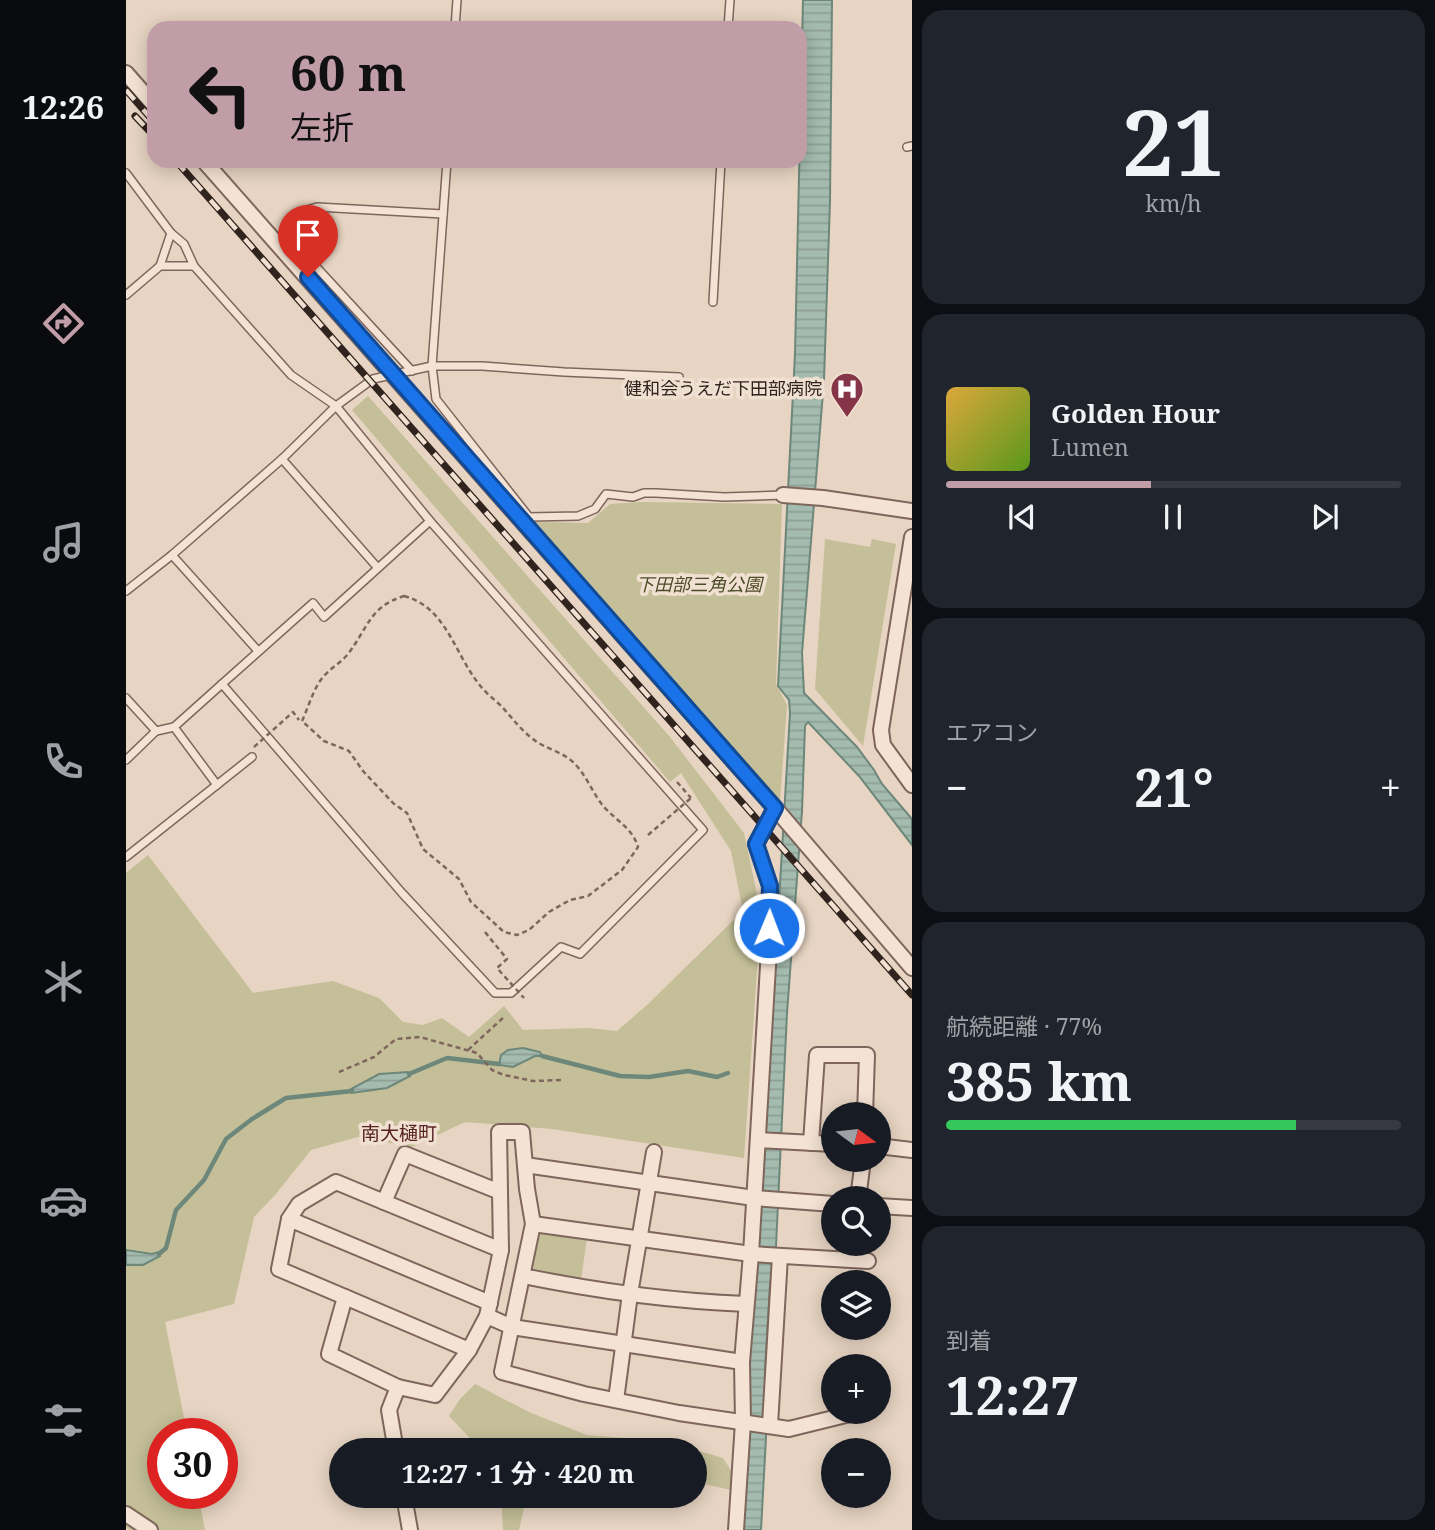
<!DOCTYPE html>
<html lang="ja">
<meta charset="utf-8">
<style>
body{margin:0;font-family:"Noto Serif","Noto Sans JP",serif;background:#20242c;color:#f1f3f6;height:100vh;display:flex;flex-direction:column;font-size:26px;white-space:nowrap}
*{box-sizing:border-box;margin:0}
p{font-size:23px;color:#9ea1a6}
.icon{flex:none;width:38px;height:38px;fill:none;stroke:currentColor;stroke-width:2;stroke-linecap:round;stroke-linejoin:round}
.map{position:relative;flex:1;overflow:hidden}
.drawer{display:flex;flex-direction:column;gap:10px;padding:10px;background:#0d0f14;width:523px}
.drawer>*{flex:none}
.guide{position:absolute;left:21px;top:21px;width:660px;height:147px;border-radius:21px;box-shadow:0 4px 18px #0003;background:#c19da7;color:#111;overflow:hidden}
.needle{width:46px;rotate:105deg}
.controls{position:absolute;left:695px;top:1102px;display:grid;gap:14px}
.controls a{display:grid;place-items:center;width:70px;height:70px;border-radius:50%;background:#171b24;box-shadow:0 4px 18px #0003;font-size:35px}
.speed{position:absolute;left:21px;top:1418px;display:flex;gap:14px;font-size:35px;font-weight:700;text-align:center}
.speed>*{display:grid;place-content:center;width:91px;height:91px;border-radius:50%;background:#171b24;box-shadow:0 4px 18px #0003;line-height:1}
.speed .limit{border:10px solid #d22;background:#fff;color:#111}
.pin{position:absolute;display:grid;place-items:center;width:60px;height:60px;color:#fff;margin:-72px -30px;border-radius:50% 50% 50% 0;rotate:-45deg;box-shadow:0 0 7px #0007}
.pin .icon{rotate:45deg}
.me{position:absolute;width:77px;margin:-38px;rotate:1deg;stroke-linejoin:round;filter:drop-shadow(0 0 5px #0008)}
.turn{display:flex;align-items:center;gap:24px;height:147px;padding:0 28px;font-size:32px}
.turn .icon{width:91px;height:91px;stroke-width:2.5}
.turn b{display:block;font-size:49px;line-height:60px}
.big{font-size:52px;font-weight:700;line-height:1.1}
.drawer .card{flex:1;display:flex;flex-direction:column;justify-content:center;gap:10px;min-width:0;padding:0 24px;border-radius:21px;background:#20242c}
.drawer .dial{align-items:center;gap:0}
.dial b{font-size:91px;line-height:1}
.song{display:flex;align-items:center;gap:21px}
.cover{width:84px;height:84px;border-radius:10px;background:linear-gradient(135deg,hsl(40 70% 55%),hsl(90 70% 35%))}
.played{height:7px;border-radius:4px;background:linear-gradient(90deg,#c19da7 45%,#363941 45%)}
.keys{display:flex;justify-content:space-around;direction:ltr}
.heat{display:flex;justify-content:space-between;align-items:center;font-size:38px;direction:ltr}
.charge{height:10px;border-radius:5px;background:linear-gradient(90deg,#34c759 77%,#363941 0)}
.trip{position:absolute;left:203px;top:1438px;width:378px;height:70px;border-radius:35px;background:#171b24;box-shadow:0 4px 18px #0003;font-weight:700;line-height:70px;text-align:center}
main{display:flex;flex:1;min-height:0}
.menu{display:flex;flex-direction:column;width:126px;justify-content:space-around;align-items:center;background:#090b0e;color:#9ea1a6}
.menu .icon{width:49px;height:49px}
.menu .selected{color:#c19da7}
.menu b{font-size:32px;color:#f1f3f6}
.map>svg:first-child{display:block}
.green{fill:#c4bf98}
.water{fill:url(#water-rules);stroke:#6d877a;stroke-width:2}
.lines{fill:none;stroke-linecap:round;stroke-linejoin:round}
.stream{stroke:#6d877a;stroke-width:4.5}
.service-casing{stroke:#7f665c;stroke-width:10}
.minor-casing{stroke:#7f665c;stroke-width:18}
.path{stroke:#7f665c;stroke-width:2.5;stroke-dasharray:5 3.5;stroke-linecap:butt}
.service{stroke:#f4e3d4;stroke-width:7}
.minor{stroke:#f4e3d4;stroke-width:14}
.rail-casing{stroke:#31231e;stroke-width:7}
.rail{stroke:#f0e0d1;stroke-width:4.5;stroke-dasharray:13;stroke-linecap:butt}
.path-bridge{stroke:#7f665c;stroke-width:2.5;stroke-dasharray:5 3.5;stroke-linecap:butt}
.route-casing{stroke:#114b97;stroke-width:18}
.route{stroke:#1a73e8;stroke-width:12}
.labels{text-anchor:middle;stroke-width:7;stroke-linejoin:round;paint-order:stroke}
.poi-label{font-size:18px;fill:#31231e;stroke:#f0e0d1;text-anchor:end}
.park-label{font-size:18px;font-style:italic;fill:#4a4b27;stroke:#f0e0d1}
.neighbourhood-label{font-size:19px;fill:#582324;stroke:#f0e0d1}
</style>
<main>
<nav class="menu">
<b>12:26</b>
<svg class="icon selected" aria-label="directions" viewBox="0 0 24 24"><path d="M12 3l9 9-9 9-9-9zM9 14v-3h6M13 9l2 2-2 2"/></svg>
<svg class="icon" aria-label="music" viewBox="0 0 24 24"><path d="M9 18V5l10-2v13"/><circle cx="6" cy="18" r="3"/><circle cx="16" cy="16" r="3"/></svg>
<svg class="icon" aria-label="phone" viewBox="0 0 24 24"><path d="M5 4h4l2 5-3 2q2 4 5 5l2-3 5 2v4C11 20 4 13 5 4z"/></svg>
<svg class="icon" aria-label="climate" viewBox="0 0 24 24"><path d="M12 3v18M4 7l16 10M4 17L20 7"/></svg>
<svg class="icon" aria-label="car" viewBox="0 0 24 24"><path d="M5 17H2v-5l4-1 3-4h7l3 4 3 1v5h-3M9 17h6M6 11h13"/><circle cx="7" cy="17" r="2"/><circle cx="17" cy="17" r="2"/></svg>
<svg class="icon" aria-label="filters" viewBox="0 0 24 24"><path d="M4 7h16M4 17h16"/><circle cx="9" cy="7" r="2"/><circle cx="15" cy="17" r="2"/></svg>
</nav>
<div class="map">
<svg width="786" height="1530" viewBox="0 0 786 1530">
<defs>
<pattern id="water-rules" width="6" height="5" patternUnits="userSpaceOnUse" patternTransform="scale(1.75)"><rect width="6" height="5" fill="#a4bbaf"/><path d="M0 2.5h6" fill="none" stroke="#8ea096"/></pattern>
</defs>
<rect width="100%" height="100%" fill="#e7d4c2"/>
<g class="green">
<path d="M242,396l302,341 74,96 17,80 -17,245 -192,-29 -87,-7 -53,25 -54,-10 -47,13 -36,45 -21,22 -20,87 -69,18 22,111h-24v60h35l7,37h-75l-4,-2v-655l22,-18 105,138 80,-12 46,17 24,24 20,3 19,-7 27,19 35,-31 19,24 65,-2 29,3 30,-26 96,-94 -12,-60 -50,-78 -11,9 -318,-372z"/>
<path d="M515,502l141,2 -6,180 11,21 -7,97 -247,-280 55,1 22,-19z"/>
<path d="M699,539l45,8 2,-8 24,5 -33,202 -48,-57z"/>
<path d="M415,1231l46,6 -6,44 -47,-7 -2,-5 3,-33z"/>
<path d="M349,1384l56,29 56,22 78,6 58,17 9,14 -1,18 -36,-8v-31h-213l-33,-35 11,-17z"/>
<path d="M375,1496h26l-8,34h-16z"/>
</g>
<g class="water">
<path d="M677,0h29l-2,201 -6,179 -22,273 2,40 53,54 17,23 8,14 30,35v26l-53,-69 -51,-54 -3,4 -3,85 -15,202 -11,233 -6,39 -5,86 1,66 -5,93h-18l9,-241 7,-45 31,-531 -1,-13 -11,-14 17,-332z"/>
<path d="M397,1048l17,4 2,4h-7l-22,11 -14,-2 2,-10 7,-5z"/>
<path d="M282,1072l2,4 -23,12 -35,5 -1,-4 28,-15z"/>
<path d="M0,1250l26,4 7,-2 1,4 -17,9h-17z"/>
</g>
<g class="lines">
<g class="stream">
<path d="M416,1056l78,20 29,1 39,-6 29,6 11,-4"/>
<path d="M283,1074l38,-16 52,6"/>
<path d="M33,1254l7,-6 10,-38 28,-30 22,-41 26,-20 34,-21 66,-7"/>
</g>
<defs>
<g id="service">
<path d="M329,28l2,-28"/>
<path d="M602,28l2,-28"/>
<path d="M781,147l5,-1"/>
<path d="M321,161l-15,205 4,33 93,118 49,-1 17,-7 11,-15 27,3 11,-4h12l68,4 59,-2"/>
<path d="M0,173l45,60 13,11 10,22"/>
<path d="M34,266l11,-33"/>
<path d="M0,295l34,-29h34l97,109 45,31 94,115 273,309 -123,124 -19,-7 -50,46h-16l-93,-100 -180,-209 -48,43"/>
<path d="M587,302l8,-141"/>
<path d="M286,371l-127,-138 12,-20 20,-6 126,7"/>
<path d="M156,459l95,108"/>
<path d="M46,555l86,96"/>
<path d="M0,591l46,-36 110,-96 54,-53 37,-27 59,-13h50l82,6 115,5"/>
<path d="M96,684l91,-81 11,14 106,-96"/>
<path d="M0,698l30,33 18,-4 43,58"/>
<path d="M0,760l30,-29"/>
<path d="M0,857l126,-100"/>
</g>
<g id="minor">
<path d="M0,73l28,32"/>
<path d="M78,161l571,647 137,160"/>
<path d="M657,495l40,3 89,13"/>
<path d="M786,537l-31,193 2,15 29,40"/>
<path d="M632,1140l75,4"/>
<path d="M685,1143l6,-88h50l-2,60"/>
<path d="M752,1146l34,4"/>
<path d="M399,1165l229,33 79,6"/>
<path d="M374,1192l-95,-38 -21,48 -48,-20 -37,22 -10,15 -10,50 66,28 -16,57 69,33 37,8 34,-45 18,-34 14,-66 -2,-118h23l5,57 6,35 -31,148 82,22 95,19 110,16 69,-17"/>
<path d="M732,1199l5,-39"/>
<path d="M258,1202l117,48"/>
<path d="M752,1206l34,2"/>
<path d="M163,1219l201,84"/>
<path d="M407,1224l218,30 117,7"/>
<path d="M397,1276c73,15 148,25 223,28"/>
<path d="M219,1297l124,53"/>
<path d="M361,1316l25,11 230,35"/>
<path d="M490,1400l14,-106 24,-142"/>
<path d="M644,1425l10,-169"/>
<path d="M270,1451l-7,-41 9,-23"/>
<path d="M278,1496l6,34"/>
<path d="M0,1514l24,16"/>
<path d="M610,1530l7,-108 -1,-60 9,-108 18,-305 1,-63 -14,-42 19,-36"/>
</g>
</defs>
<use href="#service" class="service-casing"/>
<use href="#minor" class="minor-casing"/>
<g class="path">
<path d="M278,596c45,12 51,63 80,94 6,7 14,12 19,18 10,11 18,22 30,31 12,10 29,12 41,24 13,13 19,31 30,44 13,14 29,22 34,40l-16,23 -34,26 -18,4 -21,12 -20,18 -12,5 -13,-3 -33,-30 -12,-23 -36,-30 -16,-36 -14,-10 -30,-32 -14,-20 -25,-10 -22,-20c6,-13 10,-28 18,-40 8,-12 20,-17 28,-27 20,-26 21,-47 56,-58z"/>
<path d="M551,782l14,16"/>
<path d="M342,1050l37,-34"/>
<path d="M213,1072l35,-15 22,-18 24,-2 57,16 15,17 12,5 29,6 30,-1"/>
</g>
<use href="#service" class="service"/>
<use href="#minor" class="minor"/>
<defs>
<g id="rail">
<path d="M0,90l28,32"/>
<path d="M9,116l19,20"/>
<path d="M50,161l736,834"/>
</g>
</defs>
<use href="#rail" class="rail-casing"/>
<use href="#rail" class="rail"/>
<g class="path-bridge">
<path d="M128,747l39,-35 6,8"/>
<path d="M522,835l43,-37"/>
<path d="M359,932l22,27 -10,9 27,30"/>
</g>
</g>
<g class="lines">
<defs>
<path id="route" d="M182,277l467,531 -19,36 14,42 -1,42"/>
</defs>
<use href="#route" class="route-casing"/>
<use href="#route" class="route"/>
</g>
<defs>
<symbol id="hospital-pin" viewBox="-11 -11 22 30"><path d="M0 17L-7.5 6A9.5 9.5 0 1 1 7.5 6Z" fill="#863447" stroke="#f0e0d1"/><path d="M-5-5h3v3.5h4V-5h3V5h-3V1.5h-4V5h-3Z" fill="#fff"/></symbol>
</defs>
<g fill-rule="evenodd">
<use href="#hospital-pin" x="702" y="370" width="38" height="52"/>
</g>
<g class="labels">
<g class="poi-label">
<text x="696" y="395">健和会うえだ下田部病院</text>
</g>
<g class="park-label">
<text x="573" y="591">下田部三角公園</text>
</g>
<g class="neighbourhood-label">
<text x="273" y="1140">南大樋町</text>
</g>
</g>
</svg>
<div class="controls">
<a><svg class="needle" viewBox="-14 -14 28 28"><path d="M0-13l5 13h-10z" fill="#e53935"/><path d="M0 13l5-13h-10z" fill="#9ea1a6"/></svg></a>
<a><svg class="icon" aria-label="search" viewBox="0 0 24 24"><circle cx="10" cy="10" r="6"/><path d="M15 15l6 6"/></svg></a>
<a><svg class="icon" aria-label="layers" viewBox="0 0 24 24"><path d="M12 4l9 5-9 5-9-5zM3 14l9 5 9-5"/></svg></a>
<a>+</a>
<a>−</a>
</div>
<div class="speed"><div class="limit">30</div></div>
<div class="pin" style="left:182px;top:277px;background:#d93025"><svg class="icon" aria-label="arrive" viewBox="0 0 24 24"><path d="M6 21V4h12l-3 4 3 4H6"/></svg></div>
<svg class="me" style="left:643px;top:928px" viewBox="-20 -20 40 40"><circle r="17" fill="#1a73e8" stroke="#fff" stroke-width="3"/><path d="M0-11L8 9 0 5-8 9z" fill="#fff"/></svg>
<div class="trip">12:27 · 1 分 · 420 m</div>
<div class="guide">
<div class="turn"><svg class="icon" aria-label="left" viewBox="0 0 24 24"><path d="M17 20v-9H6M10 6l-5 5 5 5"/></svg><div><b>60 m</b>左折</div></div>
</div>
</div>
<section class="drawer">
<div class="card dial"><b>21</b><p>km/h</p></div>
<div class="card">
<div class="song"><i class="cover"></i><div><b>Golden Hour</b><p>Lumen</p></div></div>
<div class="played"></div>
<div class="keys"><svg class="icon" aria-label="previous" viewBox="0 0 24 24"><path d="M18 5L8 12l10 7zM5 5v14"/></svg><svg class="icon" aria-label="pause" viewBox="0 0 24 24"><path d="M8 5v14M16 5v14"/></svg><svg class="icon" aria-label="next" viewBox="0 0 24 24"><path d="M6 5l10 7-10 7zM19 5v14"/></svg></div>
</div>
<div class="card"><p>エアコン</p>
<div class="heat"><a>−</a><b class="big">21°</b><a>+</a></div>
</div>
<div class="card"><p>航続距離 · 77%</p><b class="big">385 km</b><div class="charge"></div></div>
<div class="card"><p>到着</p><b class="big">12:27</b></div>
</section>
</main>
